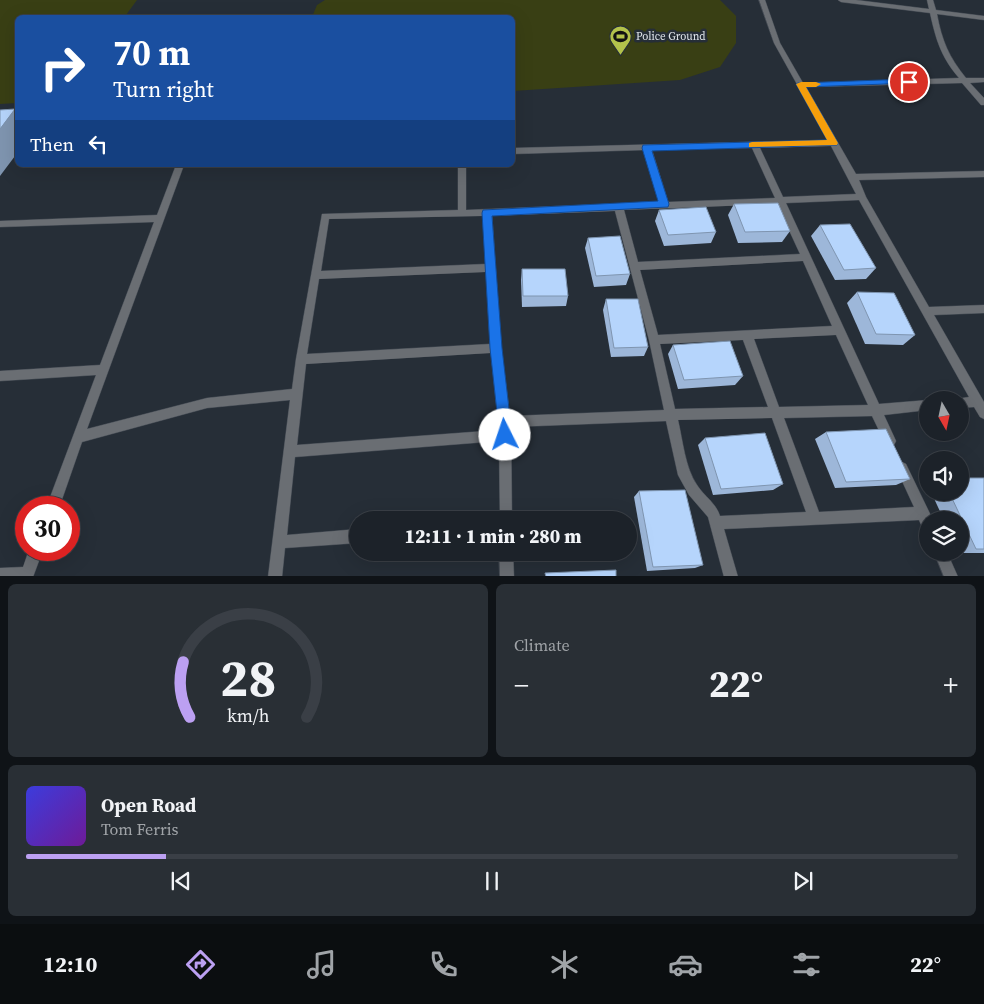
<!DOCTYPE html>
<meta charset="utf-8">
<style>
body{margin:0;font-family:"Source Serif 4",serif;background:#292f35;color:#f1f3f6;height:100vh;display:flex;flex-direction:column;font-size:19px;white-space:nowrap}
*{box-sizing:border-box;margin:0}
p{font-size:16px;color:#a0a4a8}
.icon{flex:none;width:28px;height:28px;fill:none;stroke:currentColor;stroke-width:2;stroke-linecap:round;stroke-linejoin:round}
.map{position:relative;height:576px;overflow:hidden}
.panel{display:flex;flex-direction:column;gap:8px;padding:8px;background:#0f1317;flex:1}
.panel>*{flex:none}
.guide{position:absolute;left:15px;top:15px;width:500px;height:152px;border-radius:8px;box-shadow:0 5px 20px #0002,0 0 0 1px #3a3f46;background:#1a4fa0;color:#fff;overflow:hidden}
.needle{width:32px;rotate:171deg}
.tools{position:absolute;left:919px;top:391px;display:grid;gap:10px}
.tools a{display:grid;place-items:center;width:50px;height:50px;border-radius:50%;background:#1c2229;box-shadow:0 5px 20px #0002,0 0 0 1px #3a3f46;font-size:25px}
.speed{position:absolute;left:15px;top:496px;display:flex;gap:10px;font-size:25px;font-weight:700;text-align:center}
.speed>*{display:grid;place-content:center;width:65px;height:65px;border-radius:50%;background:#1c2229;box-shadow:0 5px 20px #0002,0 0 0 1px #3a3f46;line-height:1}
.speed .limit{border:8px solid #d22;background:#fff;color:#111}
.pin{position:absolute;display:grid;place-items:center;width:42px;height:42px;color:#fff;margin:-21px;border:2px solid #fff;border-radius:50%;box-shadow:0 1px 5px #0007}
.me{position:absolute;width:55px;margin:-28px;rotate:356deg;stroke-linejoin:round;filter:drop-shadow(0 0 4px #0008)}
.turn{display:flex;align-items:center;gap:18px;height:105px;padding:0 15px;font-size:22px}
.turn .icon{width:65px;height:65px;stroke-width:2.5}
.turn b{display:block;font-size:35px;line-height:42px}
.then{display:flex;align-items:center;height:48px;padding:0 15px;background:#0003;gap:10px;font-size:19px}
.big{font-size:38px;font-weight:800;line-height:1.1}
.panel .card{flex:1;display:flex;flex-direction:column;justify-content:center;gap:8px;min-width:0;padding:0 18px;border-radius:8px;background:#292f35}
.panel .dial{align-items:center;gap:0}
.dial svg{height:130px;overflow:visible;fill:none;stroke:#3a3f46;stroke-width:7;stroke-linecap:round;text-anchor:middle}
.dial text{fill:#f1f3f6;stroke:none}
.song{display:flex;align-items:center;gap:15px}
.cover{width:60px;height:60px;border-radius:8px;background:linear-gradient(135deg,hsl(240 70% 55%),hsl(280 70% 35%))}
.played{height:5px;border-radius:2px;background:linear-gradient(90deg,#bca0f2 15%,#3a3f46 15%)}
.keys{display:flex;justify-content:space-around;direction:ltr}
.heat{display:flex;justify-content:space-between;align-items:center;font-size:28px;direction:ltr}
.panel .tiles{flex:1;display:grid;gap:8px;grid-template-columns:1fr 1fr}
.card:last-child{grid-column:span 2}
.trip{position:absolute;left:349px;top:511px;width:288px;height:50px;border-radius:25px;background:#1c2229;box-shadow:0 5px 20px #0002,0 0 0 1px #3a3f46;font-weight:800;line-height:50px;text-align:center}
.tabs{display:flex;height:80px;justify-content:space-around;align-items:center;background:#0b0e10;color:#a0a4a8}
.tabs .icon{width:35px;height:35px}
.tabs .selected{color:#bca0f2}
.tabs b{font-size:22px;color:#f1f3f6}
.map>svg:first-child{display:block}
.green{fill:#393f14}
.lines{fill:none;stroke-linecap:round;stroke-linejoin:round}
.minor-casing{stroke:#444b54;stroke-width:1}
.minor{fill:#6a6e73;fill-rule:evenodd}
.wall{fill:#9db7d9}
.shaded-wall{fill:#7f95b0}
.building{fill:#b6d5fc;stroke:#7f95b0}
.route{fill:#1a73e8;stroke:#114b97}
.slow{fill:#f59e0b}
.labels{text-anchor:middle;stroke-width:5;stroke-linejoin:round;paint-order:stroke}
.far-poi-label{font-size:11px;fill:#e1e6ec;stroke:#262e37;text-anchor:start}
</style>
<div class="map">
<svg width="984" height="577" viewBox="0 0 984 577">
<rect width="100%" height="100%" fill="#262e37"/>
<g class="green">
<path d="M0,0h137l-11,15 56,-1 -3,4h-161l-1,85 -17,1z"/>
<path d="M325,0h395l16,16v27l-16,24 -40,13 -167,11 -1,-73 -200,-1 5,-12z"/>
</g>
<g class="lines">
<defs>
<g id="minor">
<path d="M759,0h6l15,43 23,40 156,-5c-18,-21 -23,-38 -29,-65l-89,-11 -3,-2h18l73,9 -2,-9h6l3,10 48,6v4l-47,-6c5,27 12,43 29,64h18v4l-14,1 14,15v7h-3l-19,-22 -156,4 50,87 128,-3v6l-125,3 7,17 63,110 55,-2v8l-50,2 50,87v17l-4,-2 -6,-10 -14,1v-8l-4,-1 13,-2 -110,-197 -73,3 93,201 49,-4h1h-1v10l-44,5 12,26 -2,4 -4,2 -4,-2 -14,-29 -88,2 35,94 95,-5 -18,-39 2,-4 4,-2 4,2 27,56h-5v10l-5,-1 -4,-9 -195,9 14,48h-14l-16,-60 -19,-22 -11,-20 -12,-54 -155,6 1,93h-12l-1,-79 -204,16 -8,78 71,-6v14l-73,5 -3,29h-14l22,-177 -83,8 -125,34 -23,66h-13l50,-133 -96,6v-10l100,-6 54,-143 -154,5v-6l157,-6 19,-50h8l-97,264 120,-31 85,-9 4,-30 26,-145 136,-4v-45h8v45l193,-8 -15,-52 -132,4v-6l316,-8 -54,-97zM831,146l25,48 -73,3 -23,-49zM752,148l23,50 -107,4 -16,-52zM777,204l23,50 -162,8 -14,-52zM615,211l34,129 15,70 -154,6 -9,-68 -9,-132zM483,216l3,48 -165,7 8,-52zM803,261l29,65 -174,9 -18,-65zM486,272l4,72 -183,10 12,-75zM836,335l32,70 -89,2 -25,-68zM743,340l25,67 -93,2 -15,-65zM491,353l8,77 -202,15 9,-81zM772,418l34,94 -86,4c-4,-13 -16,-20 -23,-31 -12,-18 -14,-44 -19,-65z"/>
<path d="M29,550h14l-10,27h-33v-9l23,-1z"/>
<path d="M499,552h14l1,25h-14z"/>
<path d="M934,552h13l11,25h-14z"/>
</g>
</defs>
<use href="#minor" class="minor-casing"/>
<use href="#minor" class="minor"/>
</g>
<g class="wall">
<path d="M734,204l56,27 -8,11 -44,1 -10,-28z"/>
<path d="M659,210l57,22 -5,11 -47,3 -9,-25z"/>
<path d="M820,225l56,43 -10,11 -31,1 -24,-44z"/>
<path d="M588,238l42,36 -4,11 -32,2 -9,-39z"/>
<path d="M522,269l46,27 -2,10 -44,1 -1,-27z"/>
<path d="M857,292l58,43 -12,10 -38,-1 -18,-41z"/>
<path d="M606,299l42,48 -4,9 -33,1 -8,-47z"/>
<path d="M673,345l70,31 -8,9 -57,4 -10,-35z"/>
<path d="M826,432l84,47 -14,6 -61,3 -20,-49z"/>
<path d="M705,438l78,46 -10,6 -60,5 -15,-50z"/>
<path d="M984,478v75h-25l-1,-1h2v-32h-16l-13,-28h29z"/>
<path d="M639,491l64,74 -8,3 -48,3 -13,-74z"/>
</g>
<path class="shaded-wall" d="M15,109l3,3v40l-18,24v-47z"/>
<g class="building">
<path d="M15,109l-15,20v-19z"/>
<path d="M778,203l12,28 -45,1 -11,-28z"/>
<path d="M706,207l10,25 -48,3 -9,-25z"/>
<path d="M850,224l26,44 -32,2 -24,-45z"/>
<path d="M620,236l10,38 -34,2 -8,-38z"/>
<path d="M522,269h43l3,27h-45z"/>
<path d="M857,292l37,1 21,42 -39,-1z"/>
<path d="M606,299h32l10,48 -34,1z"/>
<path d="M730,341l13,35 -59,4 -11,-35z"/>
<path d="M886,429l24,50 -64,3 -20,-50z"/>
<path d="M765,433l18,51 -62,5 -16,-51z"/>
<path d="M960,478h24v71h-8l-27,-57h11z"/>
<path d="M685,490l18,75 -50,2 -14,-76z"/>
<path d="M616,570v7h-70l-1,-4z"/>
</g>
<path class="route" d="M909,79l3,1v3l-106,4 32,56 -1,2 -185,6 17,53 -1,3 -176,9 10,132 10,87 -2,5 -5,2 -5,-2 -10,-92 -8,-135 1,-3 175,-9 -16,-53 1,-3 184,-5 -31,-56 2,-1z"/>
<path class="slow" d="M801,82h15l5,2 -5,3h-10l32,56 -1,2 -88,2v-4l3,-1 75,-2 -31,-56z"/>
<defs>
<symbol id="stadium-pin" viewBox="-11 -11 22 30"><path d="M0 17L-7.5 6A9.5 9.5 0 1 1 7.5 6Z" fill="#b3c24b" stroke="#262e37"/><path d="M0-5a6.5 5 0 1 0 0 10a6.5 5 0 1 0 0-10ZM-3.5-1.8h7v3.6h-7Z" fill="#111"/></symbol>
</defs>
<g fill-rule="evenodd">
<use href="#stadium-pin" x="608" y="24" width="25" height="34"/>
</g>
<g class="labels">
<g class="far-poi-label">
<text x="636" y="40">Police Ground</text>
</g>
</g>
</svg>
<div class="tools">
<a><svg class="needle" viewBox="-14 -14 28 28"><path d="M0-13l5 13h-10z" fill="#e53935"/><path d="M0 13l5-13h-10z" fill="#a0a4a8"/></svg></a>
<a><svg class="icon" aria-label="sound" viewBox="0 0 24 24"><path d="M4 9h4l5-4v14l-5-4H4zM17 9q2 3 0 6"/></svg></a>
<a><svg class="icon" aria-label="layers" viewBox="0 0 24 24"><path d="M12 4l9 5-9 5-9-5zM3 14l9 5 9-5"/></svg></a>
</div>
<div class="speed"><div class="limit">30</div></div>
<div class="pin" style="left:909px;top:82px;background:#d93025"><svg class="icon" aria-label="arrive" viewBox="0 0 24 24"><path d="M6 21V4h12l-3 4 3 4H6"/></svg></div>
<svg class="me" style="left:505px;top:435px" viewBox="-20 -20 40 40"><circle r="19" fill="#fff"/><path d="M0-13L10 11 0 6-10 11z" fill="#1a73e8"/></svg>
<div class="trip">12:11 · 1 min · 280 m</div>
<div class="guide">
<div class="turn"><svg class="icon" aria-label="right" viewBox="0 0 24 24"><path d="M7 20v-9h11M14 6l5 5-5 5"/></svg><div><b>70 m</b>Turn right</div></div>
<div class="then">Then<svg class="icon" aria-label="left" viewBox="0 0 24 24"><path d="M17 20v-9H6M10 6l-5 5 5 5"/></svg></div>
</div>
</div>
<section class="panel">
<div class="tiles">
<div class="card dial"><svg viewBox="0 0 100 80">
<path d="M14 69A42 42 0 1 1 86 69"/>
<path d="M14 69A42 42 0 0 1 10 35" stroke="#bca0f2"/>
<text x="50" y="56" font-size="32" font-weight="700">28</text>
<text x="50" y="72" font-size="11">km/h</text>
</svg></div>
<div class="card"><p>Climate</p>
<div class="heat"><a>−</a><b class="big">22°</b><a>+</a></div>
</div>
<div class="card">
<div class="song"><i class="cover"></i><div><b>Open Road</b><p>Tom Ferris</p></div></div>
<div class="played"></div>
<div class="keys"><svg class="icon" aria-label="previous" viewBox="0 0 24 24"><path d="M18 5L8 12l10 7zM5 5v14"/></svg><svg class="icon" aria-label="pause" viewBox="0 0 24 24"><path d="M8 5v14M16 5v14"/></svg><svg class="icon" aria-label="next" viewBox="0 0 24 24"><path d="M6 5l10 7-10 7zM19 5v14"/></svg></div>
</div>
</div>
</section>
<nav class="tabs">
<b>12:10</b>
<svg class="icon selected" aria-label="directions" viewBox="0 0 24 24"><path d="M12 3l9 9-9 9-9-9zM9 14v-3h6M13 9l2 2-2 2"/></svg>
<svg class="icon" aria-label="music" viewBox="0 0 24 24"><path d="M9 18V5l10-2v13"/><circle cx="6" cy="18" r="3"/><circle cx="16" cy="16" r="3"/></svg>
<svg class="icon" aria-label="phone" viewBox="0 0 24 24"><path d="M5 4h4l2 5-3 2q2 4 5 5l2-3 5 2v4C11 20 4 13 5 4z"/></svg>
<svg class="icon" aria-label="climate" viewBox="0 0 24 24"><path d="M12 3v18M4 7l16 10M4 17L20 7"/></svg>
<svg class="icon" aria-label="car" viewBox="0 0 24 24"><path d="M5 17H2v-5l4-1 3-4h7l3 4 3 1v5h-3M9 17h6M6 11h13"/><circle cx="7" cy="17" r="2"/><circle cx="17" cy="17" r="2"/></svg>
<svg class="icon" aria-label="filters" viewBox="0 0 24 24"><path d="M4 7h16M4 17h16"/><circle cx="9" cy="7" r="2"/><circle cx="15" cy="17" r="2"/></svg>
<b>22°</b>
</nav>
